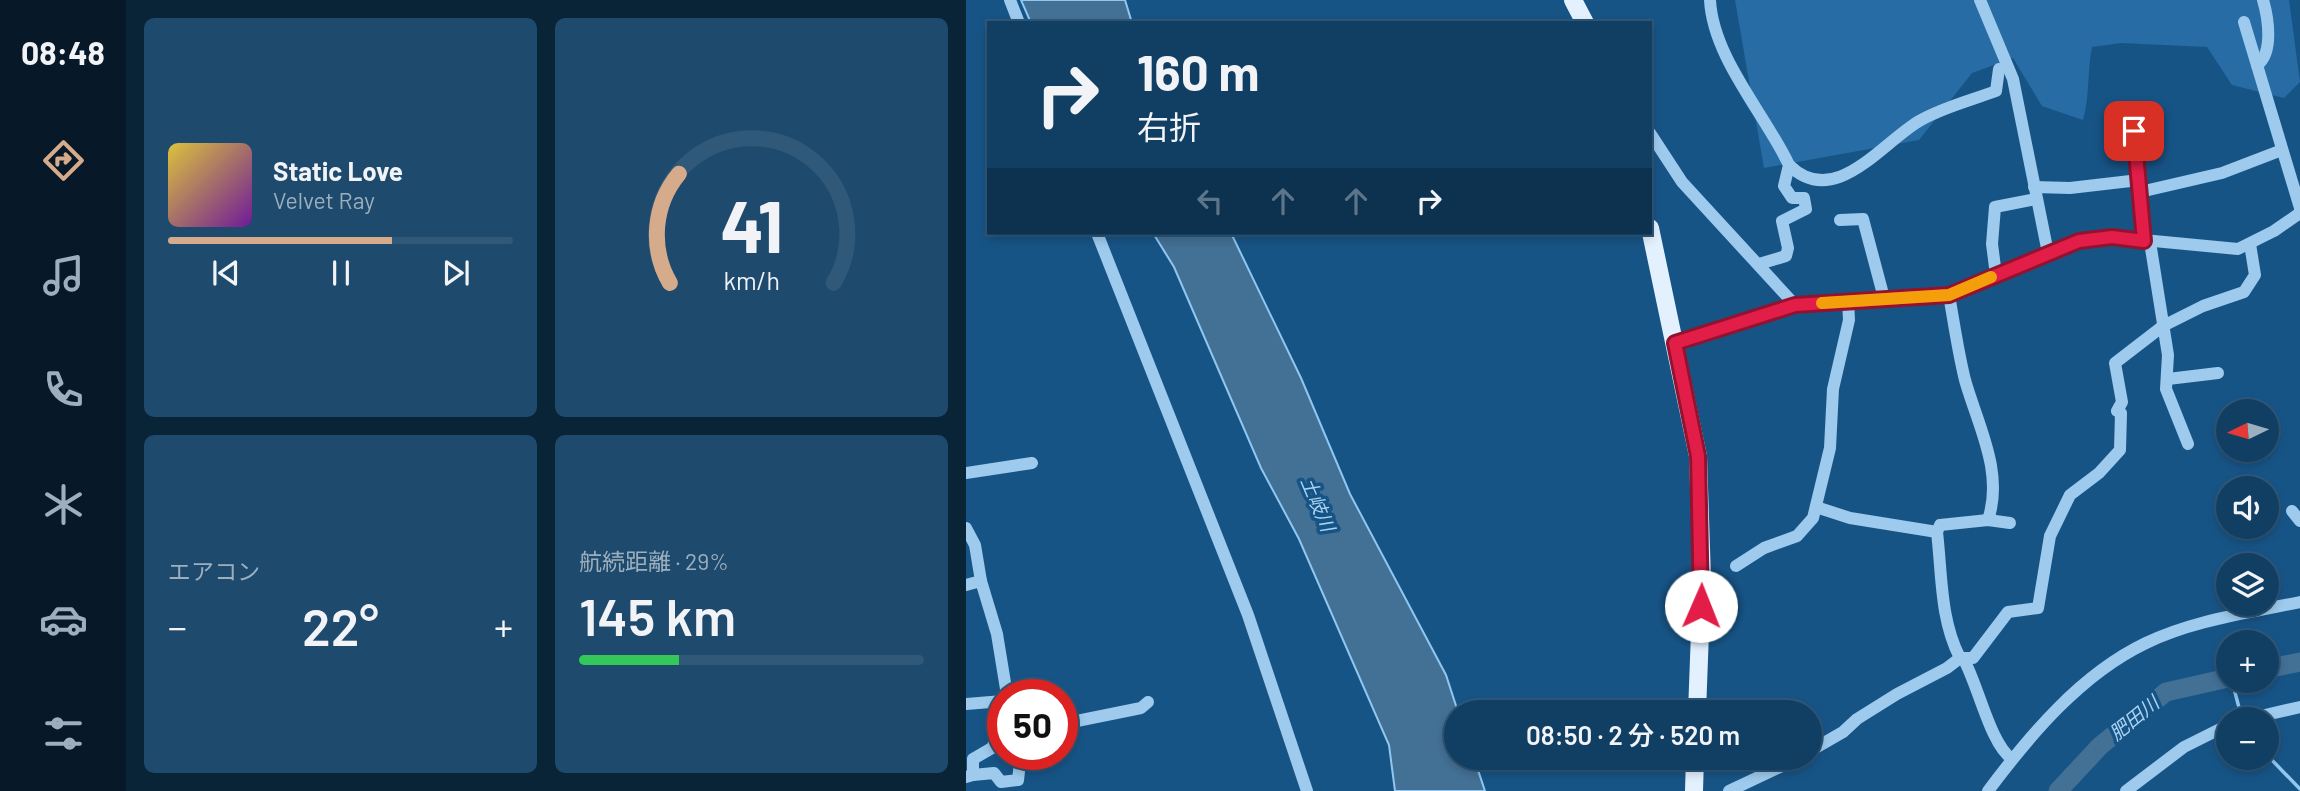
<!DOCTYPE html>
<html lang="ja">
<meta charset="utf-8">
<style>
body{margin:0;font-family:Barlow,"Noto Sans JP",sans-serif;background:#1e4a6d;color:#f1f3f6;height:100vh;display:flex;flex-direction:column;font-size:26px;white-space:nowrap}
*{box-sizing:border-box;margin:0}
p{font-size:23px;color:#9cafbf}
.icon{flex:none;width:38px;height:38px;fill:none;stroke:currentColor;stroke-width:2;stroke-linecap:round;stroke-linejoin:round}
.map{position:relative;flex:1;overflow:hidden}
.drawer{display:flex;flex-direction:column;gap:18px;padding:18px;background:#092337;width:840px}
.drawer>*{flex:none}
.banner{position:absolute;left:21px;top:21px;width:665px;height:214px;border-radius:0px;box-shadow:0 4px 10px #0003,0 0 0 2px #305878;background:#113f64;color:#f1f3f6;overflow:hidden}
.needle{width:46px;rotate:265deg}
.buttons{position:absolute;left:1250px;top:399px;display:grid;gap:14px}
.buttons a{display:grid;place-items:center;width:63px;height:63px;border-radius:50%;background:#113f64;box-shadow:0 4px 10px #0003,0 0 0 2px #305878;font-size:35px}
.speed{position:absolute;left:21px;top:679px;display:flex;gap:14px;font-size:35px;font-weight:700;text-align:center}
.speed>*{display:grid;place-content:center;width:91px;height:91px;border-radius:50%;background:#113f64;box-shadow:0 4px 10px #0003,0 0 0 2px #305878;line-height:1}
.speed .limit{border:10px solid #d22;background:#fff;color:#111}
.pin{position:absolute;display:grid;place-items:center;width:60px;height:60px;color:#fff;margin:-30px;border-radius:14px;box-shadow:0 4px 10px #0006}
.me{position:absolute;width:77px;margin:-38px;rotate:1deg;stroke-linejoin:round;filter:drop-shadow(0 0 5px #0008)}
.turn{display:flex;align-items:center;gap:24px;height:147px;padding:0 35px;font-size:32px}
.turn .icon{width:91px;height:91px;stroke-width:2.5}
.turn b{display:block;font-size:49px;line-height:60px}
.lanes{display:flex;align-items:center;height:66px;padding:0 35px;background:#0003;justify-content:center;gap:35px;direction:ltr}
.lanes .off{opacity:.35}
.big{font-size:52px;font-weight:600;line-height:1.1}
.drawer .card{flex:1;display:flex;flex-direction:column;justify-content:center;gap:10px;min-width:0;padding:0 24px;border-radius:10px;background:#1e4a6d}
.drawer .dial{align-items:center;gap:0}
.dial svg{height:182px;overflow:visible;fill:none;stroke:#305878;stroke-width:7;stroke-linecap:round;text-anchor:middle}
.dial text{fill:#f1f3f6;stroke:none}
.song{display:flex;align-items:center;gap:21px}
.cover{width:84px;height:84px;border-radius:10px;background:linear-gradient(135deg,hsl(50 70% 55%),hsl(280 70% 35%))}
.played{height:7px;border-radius:4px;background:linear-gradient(90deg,#d6ab8b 65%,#305878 65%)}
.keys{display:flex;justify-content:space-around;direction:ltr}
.heat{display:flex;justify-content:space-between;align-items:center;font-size:38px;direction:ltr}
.charge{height:10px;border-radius:5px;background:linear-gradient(90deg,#34c759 29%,#305878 0)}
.drawer .tiles{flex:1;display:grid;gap:18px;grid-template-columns:repeat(2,1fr)}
.trip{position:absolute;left:478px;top:700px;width:378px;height:70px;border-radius:35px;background:#113f64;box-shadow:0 4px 10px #0003,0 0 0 2px #305878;font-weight:600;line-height:70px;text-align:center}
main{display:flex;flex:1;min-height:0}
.dock{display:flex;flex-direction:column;width:126px;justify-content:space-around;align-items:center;background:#071928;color:#9cafbf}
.dock .icon{width:49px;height:49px}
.dock .current{color:#d6ab8b}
.dock b{font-size:32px;color:#f1f3f6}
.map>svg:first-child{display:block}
.green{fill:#276ca4}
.water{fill:#437095;stroke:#90c7f0;stroke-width:2}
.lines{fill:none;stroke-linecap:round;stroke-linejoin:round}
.stream{stroke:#90c7f0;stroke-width:3.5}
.river{stroke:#437095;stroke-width:19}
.minor{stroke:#9dcaed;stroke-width:12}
.major{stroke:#e3f1ff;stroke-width:18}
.route-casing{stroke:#92132f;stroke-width:18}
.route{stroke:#e11d48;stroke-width:12}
.slow{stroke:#f59e0b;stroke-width:12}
.labels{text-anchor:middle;stroke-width:7;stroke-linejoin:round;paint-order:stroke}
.water-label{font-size:19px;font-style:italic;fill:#a9d4f5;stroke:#175486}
</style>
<main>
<nav class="dock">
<b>08:48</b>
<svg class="icon current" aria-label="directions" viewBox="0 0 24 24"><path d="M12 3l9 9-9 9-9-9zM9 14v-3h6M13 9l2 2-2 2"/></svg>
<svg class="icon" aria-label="music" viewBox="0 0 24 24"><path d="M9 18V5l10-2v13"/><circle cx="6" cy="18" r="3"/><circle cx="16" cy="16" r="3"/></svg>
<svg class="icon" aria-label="phone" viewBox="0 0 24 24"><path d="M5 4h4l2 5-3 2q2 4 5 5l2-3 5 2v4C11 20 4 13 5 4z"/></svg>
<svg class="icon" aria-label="climate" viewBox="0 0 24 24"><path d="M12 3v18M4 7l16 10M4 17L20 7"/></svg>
<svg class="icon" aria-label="car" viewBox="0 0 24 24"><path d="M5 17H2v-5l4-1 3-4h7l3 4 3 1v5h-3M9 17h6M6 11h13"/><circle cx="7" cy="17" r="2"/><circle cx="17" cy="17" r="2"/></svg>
<svg class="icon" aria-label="filters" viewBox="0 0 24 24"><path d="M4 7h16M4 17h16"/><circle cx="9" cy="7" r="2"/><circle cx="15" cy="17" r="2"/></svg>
</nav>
<section class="drawer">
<div class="tiles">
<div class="card">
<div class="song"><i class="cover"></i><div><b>Static Love</b><p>Velvet Ray</p></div></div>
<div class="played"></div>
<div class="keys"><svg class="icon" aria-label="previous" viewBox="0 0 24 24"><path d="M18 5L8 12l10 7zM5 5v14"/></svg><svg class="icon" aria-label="pause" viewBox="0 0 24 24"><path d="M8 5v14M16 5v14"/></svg><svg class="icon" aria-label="next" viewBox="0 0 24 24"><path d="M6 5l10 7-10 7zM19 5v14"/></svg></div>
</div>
<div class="card dial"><svg viewBox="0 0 100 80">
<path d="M14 69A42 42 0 1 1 86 69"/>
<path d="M14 69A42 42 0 0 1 18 21" stroke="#d6ab8b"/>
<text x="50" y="56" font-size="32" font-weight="700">41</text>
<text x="50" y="72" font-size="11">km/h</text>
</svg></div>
<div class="card"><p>エアコン</p>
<div class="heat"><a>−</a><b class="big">22°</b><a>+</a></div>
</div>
<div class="card"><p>航続距離 · 29%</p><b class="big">145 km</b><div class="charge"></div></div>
</div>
</section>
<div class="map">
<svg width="1334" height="791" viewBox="0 0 1334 791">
<rect width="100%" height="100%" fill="#175486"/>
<path class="green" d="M769,0h554l11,82 -16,16 -52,-13 -25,-38 -86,-4 -29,4c-5,25 -2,49 -9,73l-41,-14 -29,-48 -41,15 -53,67 -155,28z"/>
<g class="water">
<path d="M55,0h104l7,23h-101z"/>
<path d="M187,233h78l70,145 49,116 96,181 12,37 -2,46h18l11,33h-90l-6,-46 -90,-206 -38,-71 -87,-201z"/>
</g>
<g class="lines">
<g class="stream">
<path d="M1266,681l10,38"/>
<path d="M1300,754l34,35"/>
</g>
<g class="river">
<path d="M1300,669l34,-7"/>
<path d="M1092,791l42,-45 66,-54 62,-14"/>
</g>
<g class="minor">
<path d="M44,0l9,23"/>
<path d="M744,0c3,58 55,114 79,165l-5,21 8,12h12l2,11 -24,12 6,27 -2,8 -27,8"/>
<path d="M1014,0l33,79 35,174"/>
<path d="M1278,22l56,186"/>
<path d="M1291,65c17,-12 11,-48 6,-65"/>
<path d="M1164,125l4,6 10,110"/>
<path d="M684,133l32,49 113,123"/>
<path d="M823,165c46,46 95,-25 132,-45 23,-13 51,-20 75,-29l3,-22"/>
<path d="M1068,187l36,1 69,-8"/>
<path d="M1174,192l82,-19 60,-23"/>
<path d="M874,220l23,-1 21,79"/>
<path d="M131,233l151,382 59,176"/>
<path d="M1184,242l18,113 -2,34 22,55"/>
<path d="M1030,275l-4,-31 3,-37 41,-8"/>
<path d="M983,295c5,28 9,57 16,85 13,46 39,92 23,140"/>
<path d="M709,343l120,-38 154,-10 130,-54 33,-4 126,12 36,-18 26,-18"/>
<path d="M1202,379l50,-6"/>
<path d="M0,473l66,-10"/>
<path d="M850,507l34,11 87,14"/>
<path d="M1326,511l8,10"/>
<path d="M0,528l9,17 6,36 -15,4"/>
<path d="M770,566l28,-18 33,-12 16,-18 17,-70 3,-59 16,-69 -1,-19"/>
<path d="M15,581l16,53 10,61"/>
<path d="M994,658h13l35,-46 30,-4 12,-72 20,-41 29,-22 21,-23 1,-37 -4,-2 5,-9 -7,-39 48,-37 40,-20 41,-14 11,-17 -5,-31"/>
<path d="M997,658c15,26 27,86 49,101"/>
<path d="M0,704l37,-3"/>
<path d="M1282,719l52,-12"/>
<path d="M96,724l79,-16 7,-6"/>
<path d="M844,751l33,-19 14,-13 40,-25 50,-26 13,-10c-20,-39 -18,-83 -23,-126l3,-7 48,-5 22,3"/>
<path d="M7,775l21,-2 7,9 17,-2 3,-26"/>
<path d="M0,777l7,-2v-16l19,-11 11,-25"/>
<path d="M763,791l70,-33"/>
<path d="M1022,791c42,-56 93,-117 158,-148 47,-23 103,-30 154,-41"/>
<path d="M1160,791l58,-44 44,-22"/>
</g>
<g class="major">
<path d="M607,0l12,23"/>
<path d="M684,228l48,228 4,123 -5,133"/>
<path d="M728,791l1,-33"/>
</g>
</g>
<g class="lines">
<defs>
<path id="route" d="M735,606l-3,-150 -23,-113 120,-38 154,-10 130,-54 33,-4 32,4 -10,-110"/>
</defs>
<use href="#route" class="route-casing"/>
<use href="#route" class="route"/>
<path class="slow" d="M856,303l127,-8 42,-18"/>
</g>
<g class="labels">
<g class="water-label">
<text transform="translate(352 504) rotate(67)" y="7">土岐川</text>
<text transform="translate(1168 718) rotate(-39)" y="7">肥田川</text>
</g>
</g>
</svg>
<div class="buttons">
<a><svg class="needle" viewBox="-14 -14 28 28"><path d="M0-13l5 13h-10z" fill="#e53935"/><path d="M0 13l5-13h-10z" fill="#9cafbf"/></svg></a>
<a><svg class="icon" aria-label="sound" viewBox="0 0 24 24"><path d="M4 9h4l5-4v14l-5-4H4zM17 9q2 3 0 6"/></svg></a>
<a><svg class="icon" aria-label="layers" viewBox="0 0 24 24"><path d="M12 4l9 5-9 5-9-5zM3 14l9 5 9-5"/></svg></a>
<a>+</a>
<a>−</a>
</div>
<div class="speed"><div class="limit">50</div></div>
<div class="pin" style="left:1168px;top:131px;background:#d93025"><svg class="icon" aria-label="arrive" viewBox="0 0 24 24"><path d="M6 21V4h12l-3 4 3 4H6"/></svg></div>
<svg class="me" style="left:735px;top:606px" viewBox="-20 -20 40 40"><circle r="19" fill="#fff"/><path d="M0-13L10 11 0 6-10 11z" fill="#e11d48"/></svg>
<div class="trip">08:50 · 2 分 · 520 m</div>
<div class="banner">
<div class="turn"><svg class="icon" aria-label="right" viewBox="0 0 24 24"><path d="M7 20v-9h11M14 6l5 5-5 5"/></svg><div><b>160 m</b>右折</div></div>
<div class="lanes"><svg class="icon off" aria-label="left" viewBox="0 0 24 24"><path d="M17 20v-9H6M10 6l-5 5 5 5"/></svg><svg class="icon off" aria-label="ahead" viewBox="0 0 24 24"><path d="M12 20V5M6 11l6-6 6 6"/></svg><svg class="icon off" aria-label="ahead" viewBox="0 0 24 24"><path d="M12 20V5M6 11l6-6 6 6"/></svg><svg class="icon" aria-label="right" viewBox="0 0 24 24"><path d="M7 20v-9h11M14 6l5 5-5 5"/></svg></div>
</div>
</div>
</main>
